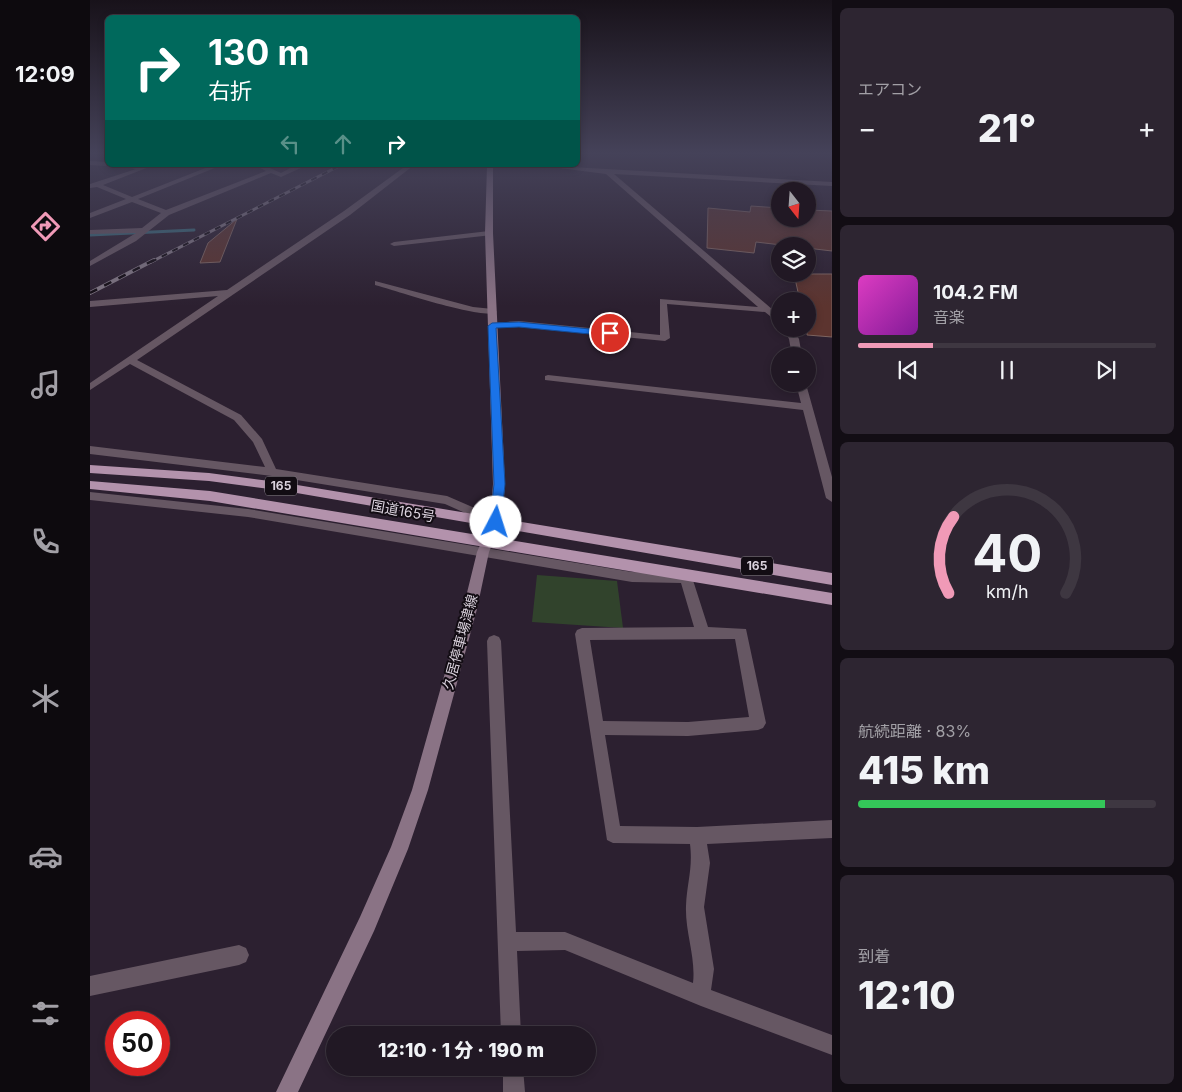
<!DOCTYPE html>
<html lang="ja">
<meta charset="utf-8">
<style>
body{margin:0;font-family:Inter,"Noto Sans JP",sans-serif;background:#2d2531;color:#f1f3f6;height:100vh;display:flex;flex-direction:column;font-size:19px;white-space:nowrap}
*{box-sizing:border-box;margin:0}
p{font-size:16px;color:#a2a0a6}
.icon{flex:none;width:28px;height:28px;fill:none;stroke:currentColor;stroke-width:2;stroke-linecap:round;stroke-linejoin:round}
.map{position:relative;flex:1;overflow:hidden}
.sheet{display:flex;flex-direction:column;gap:8px;padding:8px;background:#120d14;width:350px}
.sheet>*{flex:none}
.guide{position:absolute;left:15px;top:15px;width:475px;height:152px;border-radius:8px;box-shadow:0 2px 8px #0003,0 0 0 1px #3e3741;background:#00695c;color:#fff;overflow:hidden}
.needle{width:32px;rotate:163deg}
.fabs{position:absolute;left:681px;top:182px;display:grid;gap:10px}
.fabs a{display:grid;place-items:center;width:45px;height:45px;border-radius:50%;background:#211824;box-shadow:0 2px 8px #0003,0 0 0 1px #3e3741;font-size:25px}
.speed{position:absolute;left:15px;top:1011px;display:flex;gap:10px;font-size:25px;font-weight:700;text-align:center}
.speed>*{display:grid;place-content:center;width:65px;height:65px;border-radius:50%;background:#211824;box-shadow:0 2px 8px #0003,0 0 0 1px #3e3741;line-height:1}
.speed .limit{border:8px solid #d22;background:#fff;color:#111}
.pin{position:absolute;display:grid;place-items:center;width:42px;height:42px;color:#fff;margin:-21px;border:2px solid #fff;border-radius:50%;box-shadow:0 1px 5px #0007}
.me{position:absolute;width:55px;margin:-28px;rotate:5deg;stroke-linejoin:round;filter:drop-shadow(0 0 4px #0008)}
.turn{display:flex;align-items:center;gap:18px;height:105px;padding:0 20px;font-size:22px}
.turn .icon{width:65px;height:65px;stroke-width:2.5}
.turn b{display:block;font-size:35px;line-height:42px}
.lanes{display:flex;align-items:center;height:48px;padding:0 20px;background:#0003;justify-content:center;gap:25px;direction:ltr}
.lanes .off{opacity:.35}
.big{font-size:38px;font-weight:800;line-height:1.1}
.sheet .card{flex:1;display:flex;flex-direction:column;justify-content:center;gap:8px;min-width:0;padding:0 18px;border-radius:8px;background:#2d2531}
.sheet .dial{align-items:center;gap:0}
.dial svg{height:130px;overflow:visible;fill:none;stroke:#3e3741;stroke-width:7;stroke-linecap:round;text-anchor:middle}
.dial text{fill:#f1f3f6;stroke:none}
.song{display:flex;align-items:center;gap:15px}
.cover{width:60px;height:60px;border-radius:8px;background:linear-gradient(135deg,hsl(310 70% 55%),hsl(290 70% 35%))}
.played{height:5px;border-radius:2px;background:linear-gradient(90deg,#f09ab7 25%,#3e3741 25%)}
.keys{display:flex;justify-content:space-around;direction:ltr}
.heat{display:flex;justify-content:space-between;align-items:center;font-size:28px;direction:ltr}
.charge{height:8px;border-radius:4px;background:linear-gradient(90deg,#34c759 83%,#3e3741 0)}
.trip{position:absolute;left:236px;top:1026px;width:270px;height:50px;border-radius:25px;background:#211824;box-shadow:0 2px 8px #0003,0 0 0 1px #3e3741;font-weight:800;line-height:50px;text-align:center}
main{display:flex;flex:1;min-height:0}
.dock{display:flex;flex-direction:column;width:90px;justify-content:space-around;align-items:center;background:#0d0a0e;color:#a2a0a6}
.dock .icon{width:35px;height:35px}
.dock .on{color:#f09ab7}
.dock b{font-size:22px;color:#f1f3f6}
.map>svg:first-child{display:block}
.green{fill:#31432c}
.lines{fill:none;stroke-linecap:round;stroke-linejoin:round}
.stream{stroke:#3a6a7a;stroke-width:3}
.building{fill:#5c342f;stroke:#7e6561}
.minor{fill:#665763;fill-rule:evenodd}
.secondary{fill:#8a7385;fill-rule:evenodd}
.trunk{fill:#b392ac;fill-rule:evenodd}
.rail-far1-casing{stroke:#817784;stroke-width:3}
.rail-casing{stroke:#817784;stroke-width:4}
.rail-far1{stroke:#120c13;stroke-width:2;stroke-dasharray:6;stroke-linecap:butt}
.rail{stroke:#120c13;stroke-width:2.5;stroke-dasharray:8;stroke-linecap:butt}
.route{fill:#1a73e8;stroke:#114b97}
.labels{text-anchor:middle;stroke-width:4;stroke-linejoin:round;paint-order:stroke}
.shield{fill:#120c13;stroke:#9e97a0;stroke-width:1}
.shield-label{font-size:12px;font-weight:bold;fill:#dad2dd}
.street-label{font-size:14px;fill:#dad2dd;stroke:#120c13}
</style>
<main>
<nav class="dock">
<b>12:09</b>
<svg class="icon on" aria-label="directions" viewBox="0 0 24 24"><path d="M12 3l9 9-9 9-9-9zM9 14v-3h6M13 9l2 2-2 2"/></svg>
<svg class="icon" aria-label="music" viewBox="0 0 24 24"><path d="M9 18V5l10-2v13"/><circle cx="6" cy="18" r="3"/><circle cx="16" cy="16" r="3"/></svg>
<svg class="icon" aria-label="phone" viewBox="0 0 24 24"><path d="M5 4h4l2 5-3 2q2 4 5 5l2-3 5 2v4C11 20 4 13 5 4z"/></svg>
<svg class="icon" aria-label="climate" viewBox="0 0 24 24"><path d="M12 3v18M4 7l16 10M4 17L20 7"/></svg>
<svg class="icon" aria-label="car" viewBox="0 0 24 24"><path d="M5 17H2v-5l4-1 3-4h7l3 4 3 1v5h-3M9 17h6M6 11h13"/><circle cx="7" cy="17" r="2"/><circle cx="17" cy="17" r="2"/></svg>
<svg class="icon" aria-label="filters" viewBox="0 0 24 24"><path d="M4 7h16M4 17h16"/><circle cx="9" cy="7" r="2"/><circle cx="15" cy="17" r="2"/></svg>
</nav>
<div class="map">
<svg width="742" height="1092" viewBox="0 0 742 1092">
<rect width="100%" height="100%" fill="#2c2030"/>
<path class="green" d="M447,575l80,6 6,47 -91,-6z"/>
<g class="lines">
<path class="stream" d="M0,235l104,-5"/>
</g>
<g class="building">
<path d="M661,206l29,2v11h28v-9l24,1v40l-76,-9 -2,11 -47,-5 1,-40 42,4z"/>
<path d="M147,219l-17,43 -20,1 8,-20z"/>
<path d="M704,274h38v63l-25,-2 1,-34h-8z"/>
</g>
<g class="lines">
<g class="minor">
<path d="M0,161l18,1v3h3l-3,1 -18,-1z"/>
<path d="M22,165h42l-51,20 29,12 81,-32h9l-84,34 28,11 100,-39 -11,-6h8l18,8 15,-8 9,1 -24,11 -10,-4 -102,42 -33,26 -46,25v-5l46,-28 -46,1v-4l52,-2 19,-15 -29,-11 -42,16v-5l36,-14 -29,-12 -7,1v-4l46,-15z"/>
<path d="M317,165h7l-64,50 -213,145 104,55 21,24 14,30 171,27 53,23 2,3 -2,3h-8l-47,-21 -173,-28 -182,-22v-8l175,21 -12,-25 -19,-22 -104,-56 -40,26v-7l128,-87 -128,11v-6l137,-11 117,-79z"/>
<path d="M446,165l296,17v4l-218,-12 166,142v8l-15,-12 -98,-8 3,34 -5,3 -146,-14 -30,1v-4l3,-1 27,-2 141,14v-36l98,8 -152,-133z"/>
<path d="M399,231l4,2 -1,2 -98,11 -4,-2 4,-2z"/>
<path d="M285,281l98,26 20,2 4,3c-12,9 -103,-22 -122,-27z"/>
<path d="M694,329h9l6,10 3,17h-10l-3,-17z"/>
<path d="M458,375l253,28 -5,-19h10l26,93v25l-6,-4 -23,-88 -258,-30v-4z"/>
<path d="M0,492l158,17 384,63 59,2 17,53 38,2 20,94 -3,5 -5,2 -70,6 -83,-1 15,91 77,1 135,-7v18l-125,6 3,19 -6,44 10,62 -3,21 121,45v20l-131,-49 -136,-56 -48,1 4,84h-20l-14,-394 2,-4 5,-2 5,2 2,4 15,291h49l128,51c3,-26 -8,-51 -7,-77 1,-24 7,-37 4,-62l-77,-1 -6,-3 -32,-206 2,-4 5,-2 112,-1 -13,-44 -49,-1 -384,-65 -158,-17zM645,639l14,78 -61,5 -85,-1 -13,-81z"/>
<path d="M149,945l7,3 3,7 -3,7 -7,3 -149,31v-20z"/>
<path d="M413,1068h20l2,24h-22z"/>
</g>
<path class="secondary" d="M397,165h6v68l12,251 -3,38 -13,30 -12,57 -49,181 -20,59 -34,82 -76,161h-22l84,-175 31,-70 21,-57 51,-181 14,-57 13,-30 3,-38 -8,-251z"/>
<g class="trunk">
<path d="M0,465l119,8 76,10 547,90v12l-547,-94 -76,-10 -119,-8z"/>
<path d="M0,481l120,10 622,102v12l-622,-104 -120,-12z"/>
</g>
<defs>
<path id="rail-far1" d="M61,262l190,-97"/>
<path id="rail" d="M0,293l64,-33"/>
</defs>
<use href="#rail-far1" class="rail-far1-casing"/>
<use href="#rail" class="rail-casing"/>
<use href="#rail-far1" class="rail-far1"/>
<use href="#rail" class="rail"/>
</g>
<linearGradient id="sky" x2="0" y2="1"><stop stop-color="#18121a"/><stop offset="0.5" stop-color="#454259"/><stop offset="1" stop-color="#454259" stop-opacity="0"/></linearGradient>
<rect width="742" height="306" fill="url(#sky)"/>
<path class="route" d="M429,322l91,9 4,2 -4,3 -91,-9 -23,1 9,156 -4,38 -5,4 -6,-4 4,-38 -6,-158 4,-3z"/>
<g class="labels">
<g class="shield">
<rect x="175" y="476.5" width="32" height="19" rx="4"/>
<rect x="651" y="556.5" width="32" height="19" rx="4"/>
</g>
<g class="shield-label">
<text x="191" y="490">165</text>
<text x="667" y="570">165</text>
</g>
<g class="street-label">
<text transform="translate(313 511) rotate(10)" y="5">国道165号</text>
<text transform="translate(370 642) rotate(-75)" y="5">久居停車場津線</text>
</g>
</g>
</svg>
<div class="fabs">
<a><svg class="needle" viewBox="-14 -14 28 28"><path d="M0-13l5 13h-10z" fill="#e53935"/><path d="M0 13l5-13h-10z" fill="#a2a0a6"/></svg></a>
<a><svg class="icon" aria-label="layers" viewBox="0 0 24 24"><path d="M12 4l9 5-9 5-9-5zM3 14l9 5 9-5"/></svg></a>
<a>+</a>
<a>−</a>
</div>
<div class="speed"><div class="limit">50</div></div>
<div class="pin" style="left:520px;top:333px;background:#d93025"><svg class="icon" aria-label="arrive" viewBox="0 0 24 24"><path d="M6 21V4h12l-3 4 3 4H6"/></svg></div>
<svg class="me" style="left:406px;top:522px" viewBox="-20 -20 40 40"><circle r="19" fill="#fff"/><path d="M0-13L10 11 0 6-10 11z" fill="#1a73e8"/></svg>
<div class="trip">12:10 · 1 分 · 190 m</div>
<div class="guide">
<div class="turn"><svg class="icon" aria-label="right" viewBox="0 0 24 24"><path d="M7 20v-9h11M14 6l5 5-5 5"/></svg><div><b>130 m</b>右折</div></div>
<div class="lanes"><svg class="icon off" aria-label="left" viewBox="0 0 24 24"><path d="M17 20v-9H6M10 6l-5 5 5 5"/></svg><svg class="icon off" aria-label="ahead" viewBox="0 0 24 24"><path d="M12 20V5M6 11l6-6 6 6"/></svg><svg class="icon" aria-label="right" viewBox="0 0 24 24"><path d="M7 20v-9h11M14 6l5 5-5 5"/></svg></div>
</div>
</div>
<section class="sheet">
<div class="card"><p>エアコン</p>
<div class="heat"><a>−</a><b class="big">21°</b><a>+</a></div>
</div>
<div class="card">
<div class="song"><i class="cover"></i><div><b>104.2 FM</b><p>音楽</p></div></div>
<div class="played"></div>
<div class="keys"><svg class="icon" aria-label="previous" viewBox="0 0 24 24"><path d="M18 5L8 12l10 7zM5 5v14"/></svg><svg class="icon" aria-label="pause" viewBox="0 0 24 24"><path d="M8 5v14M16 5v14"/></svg><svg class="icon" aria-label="next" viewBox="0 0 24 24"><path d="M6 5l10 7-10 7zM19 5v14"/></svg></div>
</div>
<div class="card dial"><svg viewBox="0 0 100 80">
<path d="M14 69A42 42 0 1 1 86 69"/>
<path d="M14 69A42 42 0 0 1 17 22" stroke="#f09ab7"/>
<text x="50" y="56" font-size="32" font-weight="700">40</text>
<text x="50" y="72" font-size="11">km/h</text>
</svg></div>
<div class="card"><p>航続距離 · 83%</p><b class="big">415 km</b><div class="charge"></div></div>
<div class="card"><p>到着</p><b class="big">12:10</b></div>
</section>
</main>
